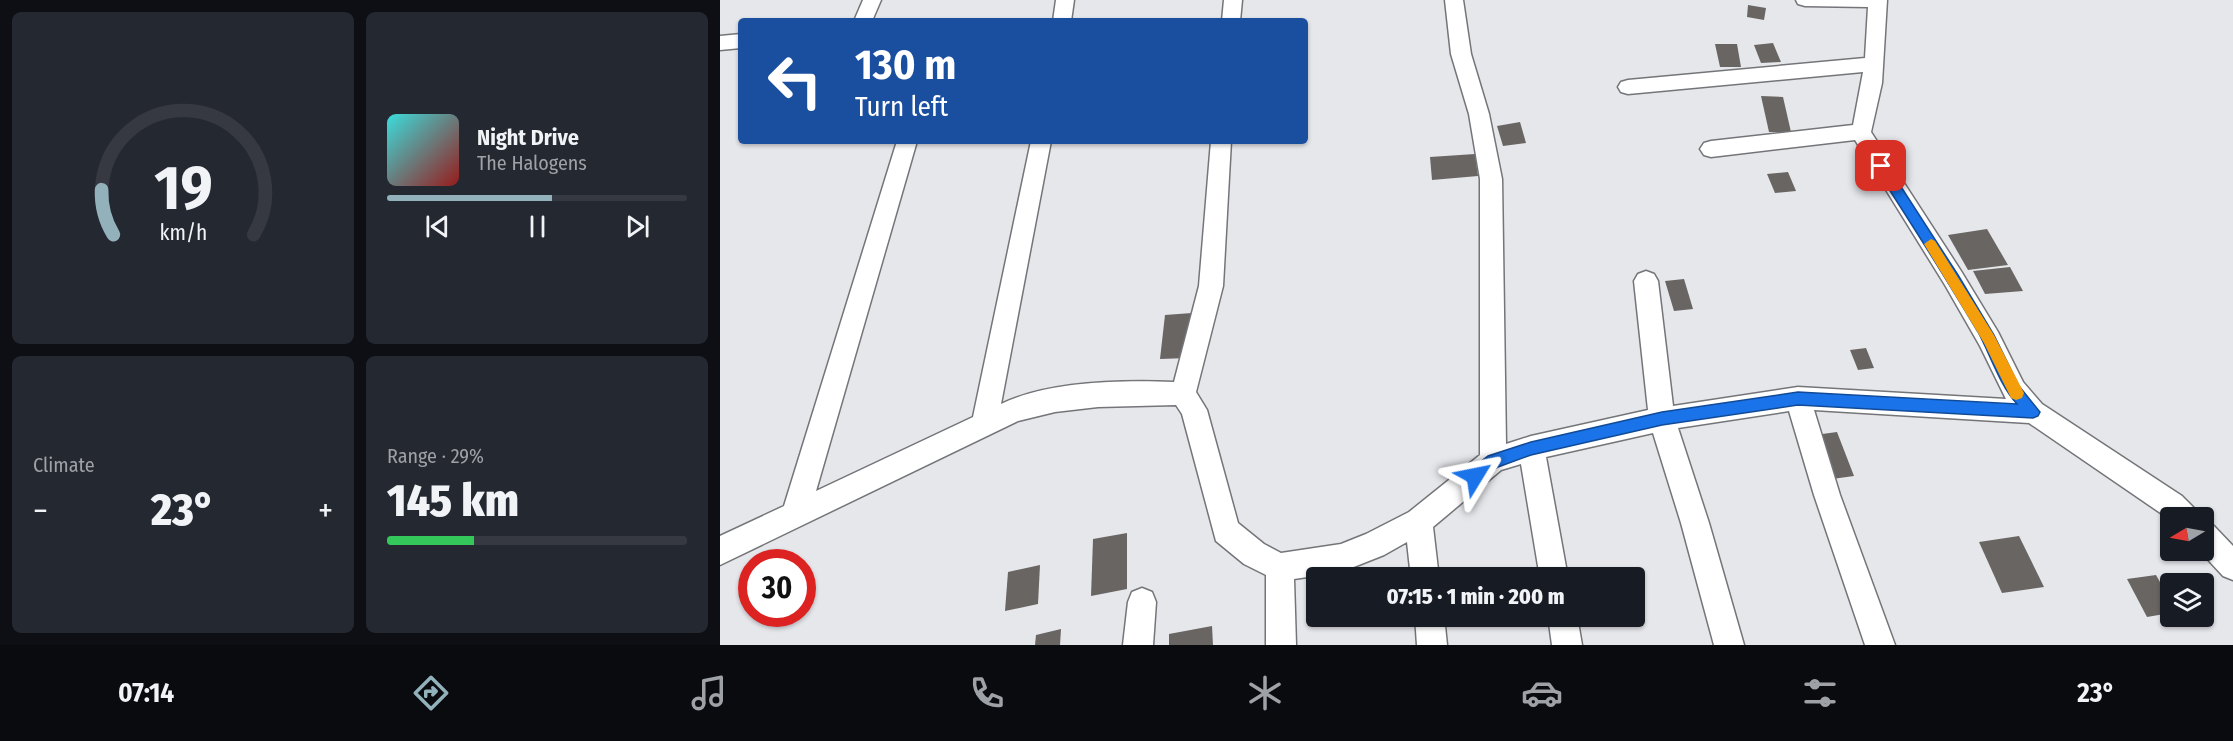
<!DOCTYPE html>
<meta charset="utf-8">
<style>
body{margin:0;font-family:"Fira Sans Condensed",sans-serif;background:#242831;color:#f1f3f6;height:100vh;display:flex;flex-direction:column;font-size:22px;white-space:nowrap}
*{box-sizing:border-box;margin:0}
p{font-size:20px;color:#9ea1a6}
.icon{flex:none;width:33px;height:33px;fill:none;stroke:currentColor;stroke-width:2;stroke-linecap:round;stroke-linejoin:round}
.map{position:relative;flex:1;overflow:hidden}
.side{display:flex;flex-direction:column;gap:12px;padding:12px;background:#0d0f14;width:720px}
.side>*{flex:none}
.banner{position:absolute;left:18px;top:18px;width:570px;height:126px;border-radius:6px;box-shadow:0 2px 4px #0004;background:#1a4fa0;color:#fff;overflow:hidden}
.needle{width:39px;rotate:260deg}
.controls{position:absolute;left:1440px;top:507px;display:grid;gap:12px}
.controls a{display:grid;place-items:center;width:54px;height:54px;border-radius:6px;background:#171b24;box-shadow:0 2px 4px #0004;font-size:30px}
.speed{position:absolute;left:18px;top:549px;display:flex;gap:12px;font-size:30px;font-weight:700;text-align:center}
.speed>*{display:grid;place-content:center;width:78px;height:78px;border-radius:50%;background:#171b24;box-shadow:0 2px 4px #0004;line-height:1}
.speed .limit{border:9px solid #d22;background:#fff;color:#111}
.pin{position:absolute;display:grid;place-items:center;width:51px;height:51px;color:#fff;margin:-26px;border-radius:12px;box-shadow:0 3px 9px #0006}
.me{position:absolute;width:66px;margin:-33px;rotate:55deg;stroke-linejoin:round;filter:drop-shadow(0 0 4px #0008)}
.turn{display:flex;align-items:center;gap:21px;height:126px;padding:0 18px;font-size:27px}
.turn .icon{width:78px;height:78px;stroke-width:2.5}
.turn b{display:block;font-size:42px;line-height:51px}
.big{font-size:45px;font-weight:800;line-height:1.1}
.side .tile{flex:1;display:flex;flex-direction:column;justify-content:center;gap:9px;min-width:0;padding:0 21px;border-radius:9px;background:#242831}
.side .dial{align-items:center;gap:0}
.dial svg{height:156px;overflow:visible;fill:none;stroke:#363941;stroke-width:7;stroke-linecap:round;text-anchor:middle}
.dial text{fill:#f1f3f6;stroke:none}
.song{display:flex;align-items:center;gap:18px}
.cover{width:72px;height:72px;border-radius:9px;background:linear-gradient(135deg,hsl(180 70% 55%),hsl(0 70% 35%))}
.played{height:6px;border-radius:3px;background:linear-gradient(90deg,#92b1bb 55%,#363941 55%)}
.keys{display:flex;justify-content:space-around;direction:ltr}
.heat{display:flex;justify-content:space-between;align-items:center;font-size:33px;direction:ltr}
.charge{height:9px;border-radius:4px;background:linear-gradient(90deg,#34c759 29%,#363941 0)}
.side .tiles{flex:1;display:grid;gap:12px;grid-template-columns:repeat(2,1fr)}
.trip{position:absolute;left:586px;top:567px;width:339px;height:60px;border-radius:6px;background:#171b24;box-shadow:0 2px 4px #0004;font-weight:800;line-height:60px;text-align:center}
.dock{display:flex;height:96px;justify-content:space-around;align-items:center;background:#090b0e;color:#9ea1a6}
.dock .icon{width:42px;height:42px}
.dock .selected{color:#92b1bb}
.dock b{font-size:27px;color:#f1f3f6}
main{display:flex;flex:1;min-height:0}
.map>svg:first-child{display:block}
.building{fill:#696563}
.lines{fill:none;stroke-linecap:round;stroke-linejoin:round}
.minor-casing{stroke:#747579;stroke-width:3}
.minor{fill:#fff;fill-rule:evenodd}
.route{fill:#1a73e8;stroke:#114b97;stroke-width:1.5}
.slow{fill:#f59e0b}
</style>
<main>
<section class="side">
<div class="tiles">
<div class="tile dial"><svg viewBox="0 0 100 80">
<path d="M14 69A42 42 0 1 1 86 69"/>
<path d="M14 69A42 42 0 0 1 8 46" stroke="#92b1bb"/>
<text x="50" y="56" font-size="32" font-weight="700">19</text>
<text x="50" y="72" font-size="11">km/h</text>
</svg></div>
<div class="tile">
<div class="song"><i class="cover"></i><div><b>Night Drive</b><p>The Halogens</p></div></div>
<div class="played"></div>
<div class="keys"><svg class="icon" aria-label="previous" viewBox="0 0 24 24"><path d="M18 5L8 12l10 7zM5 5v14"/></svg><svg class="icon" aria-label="pause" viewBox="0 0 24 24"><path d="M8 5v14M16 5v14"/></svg><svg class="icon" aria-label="next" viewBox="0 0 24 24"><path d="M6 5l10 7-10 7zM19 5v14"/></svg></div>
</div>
<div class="tile"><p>Climate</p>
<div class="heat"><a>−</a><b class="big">23°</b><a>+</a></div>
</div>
<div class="tile"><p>Range · 29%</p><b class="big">145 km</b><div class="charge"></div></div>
</div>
</section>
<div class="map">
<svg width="1513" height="645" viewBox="0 0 1513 645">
<rect width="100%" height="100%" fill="#e6e7eb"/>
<g class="building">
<path d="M1028,5l18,3 -2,12 -17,-3z"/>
<path d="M1053,43l8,19 -20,1 -7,-18z"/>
<path d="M995,44h22l4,23h-21z"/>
<path d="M1041,96l22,1 8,35h-22z"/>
<path d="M800,122l6,21 -23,3 -6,-20z"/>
<path d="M755,154l3,22 -46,4 -2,-23z"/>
<path d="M1068,172l8,19 -21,2 -8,-19z"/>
<path d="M1267,229l21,36 -40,5 -20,-35z"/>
<path d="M1290,267l13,24 -38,3 -12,-23z"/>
<path d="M964,279l9,30 -19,2 -9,-30z"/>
<path d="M472,313l-4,45 -28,1 5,-44z"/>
<path d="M1146,348l8,20 -16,2 -8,-20z"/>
<path d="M1117,432l17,44 -22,3 -17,-44z"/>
<path d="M407,533v56l-36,7 2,-57z"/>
<path d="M1299,536l25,51 -42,6 -23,-51z"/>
<path d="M320,565l-2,39 -33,7 3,-39z"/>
<path d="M1436,575l14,25v13l-23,4 -20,-38z"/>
<path d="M1464,575l5,9h-17l-3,-7z"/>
<path d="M492,626l1,19h-44v-11z"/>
<path d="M341,629l-1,16h-25l1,-10z"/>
</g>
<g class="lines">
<defs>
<g id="minor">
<path d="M143,0h18l-9,21h-18z"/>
<path d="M336,0h18l-3,21h-18z"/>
<path d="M504,0h18l-2,21h-18z"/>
<path d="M725,0h18l8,54 18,60 13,65 4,265 25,-8 117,-26 -14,-129 4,-7 8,-3 8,3 4,7 15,125 125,-19 208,12 -26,-53 -35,-61 -90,-145 -144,17 -7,-2 -4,-6 4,-6 7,-2 142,-16 10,-53 -235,22 -7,-2 -3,-5 3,-5 7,-2 237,-22 3,-51 -63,-1 -7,-2 -2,-4h91l-5,83 -11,49 90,139 37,61 25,50 19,22 140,92 13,13 3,9h-28v5l-8,-9 -133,-91 -215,-13 26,85 55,150h-30l-51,-150 -25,-84 -111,17 31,95 35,122h-30l-33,-122 -28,-90 -107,24 22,121h-28l-19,-114 -20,6 -68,57 6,51h-28l-4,-36 -23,13 -43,17 -47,7 2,66h-30v-70l-22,-11 -28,-23 -34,-127 -6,-9 -78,2 -43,5 -37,9 -298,144v-29l64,-30 113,-365h20l-101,350 157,-74 58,-276h20l-50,263c48,-23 120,-24 173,-22l25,-96 12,-145h20l-8,145 -27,106 11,18 31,113 26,21 17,9 60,-9 25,-10 43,-22 71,-57v-276l-11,-65 -18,-60z"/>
<path d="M21,34v14l-21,2v-14z"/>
<path d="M1484,522l10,4 19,20v34l-10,-4 -24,-26h5z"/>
<path d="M422,588l10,4 4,10 -3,43h-30l5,-43 4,-10z"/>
<path d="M695,616h29l3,29h-30z"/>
<path d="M828,616h29l5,29h-30z"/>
</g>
</defs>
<use href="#minor" class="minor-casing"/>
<use href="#minor" class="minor"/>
</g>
<path class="route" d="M1161,161l4,1 73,113 36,60 25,51 21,26 -2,4 -5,2 -235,-13 -136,20 -131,30 -33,12 -23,16 -6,-2 -2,-5 2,-5 19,-15 43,-14 131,-30 136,-20 219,12c-18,-20 -26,-48 -39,-72 -33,-55 -67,-109 -102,-163l-2,-3z"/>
<path class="slow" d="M1211,239l4,2 59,94 30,58 -2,5 -6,2 -5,-2 -27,-55 -60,-99z"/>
</svg>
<div class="controls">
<a><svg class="needle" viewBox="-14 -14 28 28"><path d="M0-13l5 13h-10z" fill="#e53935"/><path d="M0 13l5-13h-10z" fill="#9ea1a6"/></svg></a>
<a><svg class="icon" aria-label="layers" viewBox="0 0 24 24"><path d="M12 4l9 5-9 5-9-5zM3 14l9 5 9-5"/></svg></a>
</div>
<div class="speed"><div class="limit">30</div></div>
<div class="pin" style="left:1161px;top:166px;background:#d93025"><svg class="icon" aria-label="arrive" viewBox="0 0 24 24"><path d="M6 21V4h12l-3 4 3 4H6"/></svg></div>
<svg class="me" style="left:755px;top:476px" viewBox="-20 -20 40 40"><path d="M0-17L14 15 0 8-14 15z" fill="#1a73e8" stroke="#fff" stroke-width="4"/></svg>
<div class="trip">07:15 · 1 min · 200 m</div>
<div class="banner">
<div class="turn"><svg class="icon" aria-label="left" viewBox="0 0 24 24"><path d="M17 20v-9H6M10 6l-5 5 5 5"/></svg><div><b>130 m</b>Turn left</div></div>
</div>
</div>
</main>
<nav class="dock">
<b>07:14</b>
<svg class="icon selected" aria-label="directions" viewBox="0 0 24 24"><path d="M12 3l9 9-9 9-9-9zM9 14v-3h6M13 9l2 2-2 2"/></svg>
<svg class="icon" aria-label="music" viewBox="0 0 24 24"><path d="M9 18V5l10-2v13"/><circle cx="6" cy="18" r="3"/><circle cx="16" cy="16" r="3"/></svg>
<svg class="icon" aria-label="phone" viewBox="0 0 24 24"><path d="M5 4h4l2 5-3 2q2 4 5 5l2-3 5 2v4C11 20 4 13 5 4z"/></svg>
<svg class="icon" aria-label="climate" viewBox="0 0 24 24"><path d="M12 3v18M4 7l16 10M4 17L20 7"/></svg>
<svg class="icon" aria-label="car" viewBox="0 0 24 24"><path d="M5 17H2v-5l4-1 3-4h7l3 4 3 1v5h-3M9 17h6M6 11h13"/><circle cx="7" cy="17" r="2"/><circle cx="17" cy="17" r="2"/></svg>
<svg class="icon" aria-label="filters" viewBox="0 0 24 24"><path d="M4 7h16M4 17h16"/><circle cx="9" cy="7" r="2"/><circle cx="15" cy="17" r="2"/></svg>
<b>23°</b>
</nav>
